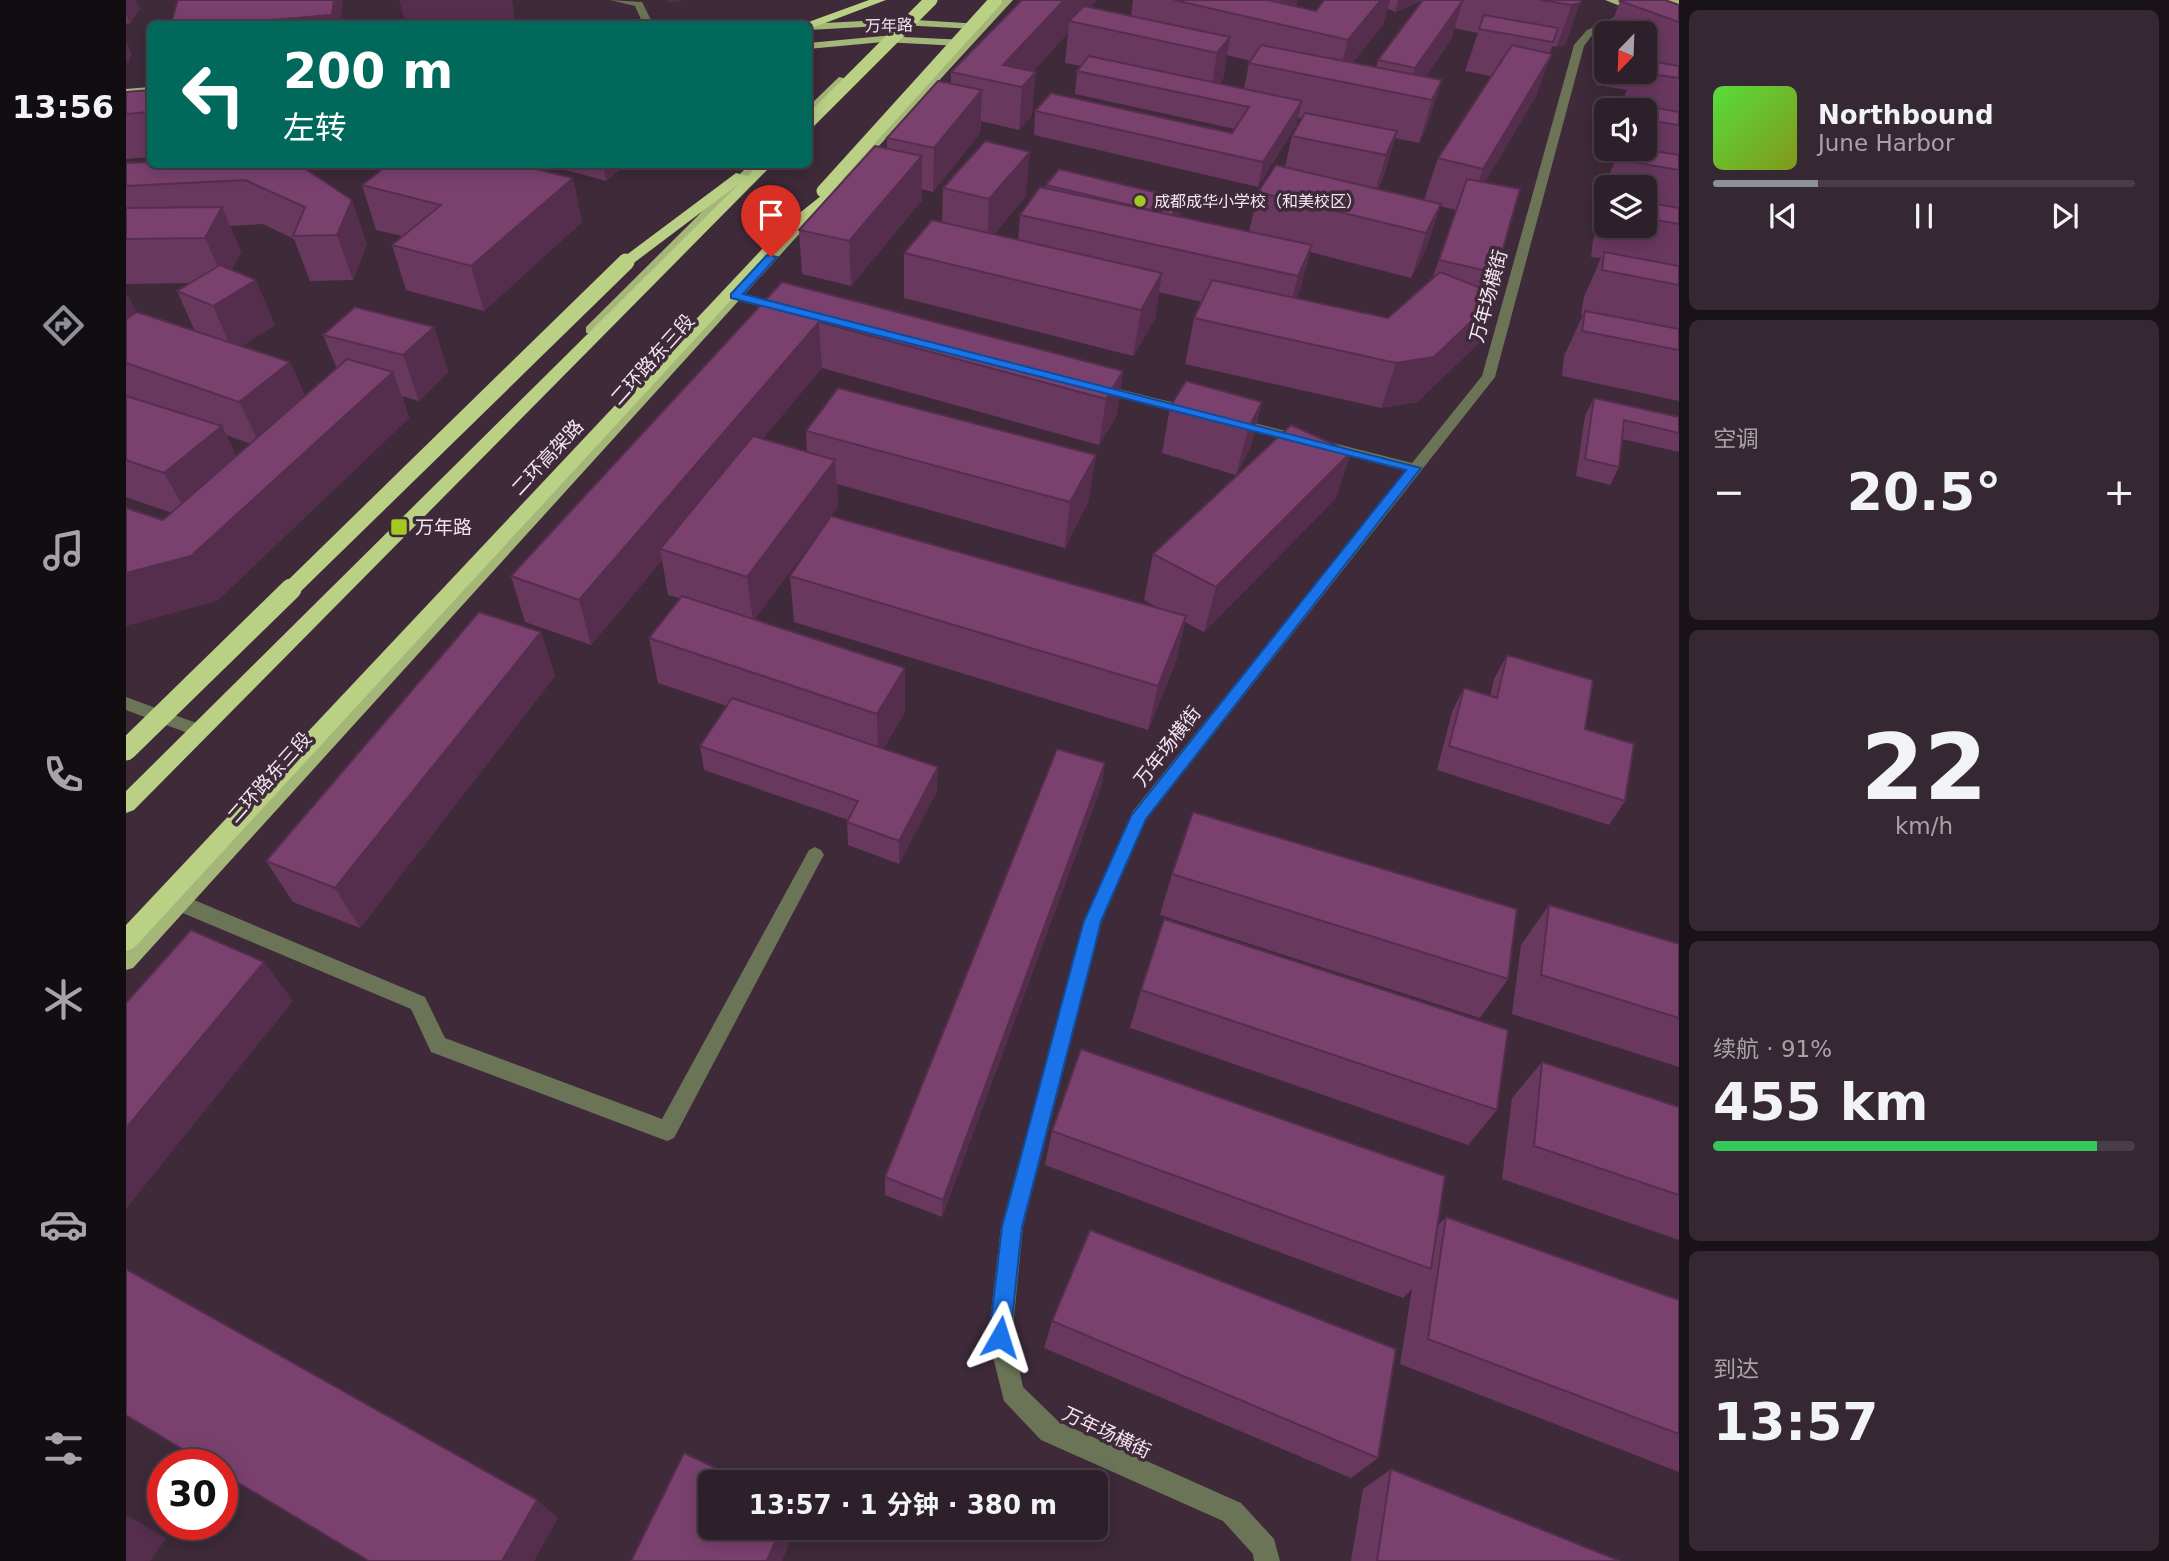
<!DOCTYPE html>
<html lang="zh">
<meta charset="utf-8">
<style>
body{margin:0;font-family:"DejaVu Sans","Noto Sans SC",sans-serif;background:#362833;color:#f1f3f6;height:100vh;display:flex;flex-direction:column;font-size:26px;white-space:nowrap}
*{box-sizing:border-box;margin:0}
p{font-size:23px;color:#a7a3a9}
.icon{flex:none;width:38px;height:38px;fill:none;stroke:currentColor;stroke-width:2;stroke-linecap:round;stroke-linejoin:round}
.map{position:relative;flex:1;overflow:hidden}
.panel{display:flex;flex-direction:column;gap:10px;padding:10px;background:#191218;width:490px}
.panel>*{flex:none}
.top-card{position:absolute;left:21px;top:21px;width:665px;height:147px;border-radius:10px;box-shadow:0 4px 18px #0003,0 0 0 2px #493e47;background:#00695c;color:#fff;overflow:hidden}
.needle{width:46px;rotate:203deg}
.fabs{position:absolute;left:1468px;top:21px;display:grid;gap:14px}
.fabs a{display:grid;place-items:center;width:63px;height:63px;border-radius:10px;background:#2e202b;box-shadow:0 4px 18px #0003,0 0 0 2px #493e47;font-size:35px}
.speed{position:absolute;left:21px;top:1449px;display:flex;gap:14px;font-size:35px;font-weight:700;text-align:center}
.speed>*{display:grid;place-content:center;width:91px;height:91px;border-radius:50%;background:#2e202b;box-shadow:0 4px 18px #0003,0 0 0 2px #493e47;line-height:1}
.speed .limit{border:10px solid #d22;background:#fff;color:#111}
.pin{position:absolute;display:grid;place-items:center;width:60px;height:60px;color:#fff;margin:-72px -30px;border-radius:50% 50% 50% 0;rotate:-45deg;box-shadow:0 0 7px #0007}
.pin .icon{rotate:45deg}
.me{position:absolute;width:77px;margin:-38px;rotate:6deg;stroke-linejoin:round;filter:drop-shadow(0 0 5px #0008)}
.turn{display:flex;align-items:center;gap:24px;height:147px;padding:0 21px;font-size:32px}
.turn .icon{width:91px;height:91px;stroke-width:2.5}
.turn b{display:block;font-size:49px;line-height:60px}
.big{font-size:52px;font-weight:700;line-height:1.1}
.panel .widget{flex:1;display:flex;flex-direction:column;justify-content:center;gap:10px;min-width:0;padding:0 24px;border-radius:10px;background:#362833}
.panel .dial{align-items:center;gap:0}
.dial b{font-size:91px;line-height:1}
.song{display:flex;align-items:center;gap:21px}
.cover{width:84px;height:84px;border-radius:10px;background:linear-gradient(135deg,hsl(110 70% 55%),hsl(70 70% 35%))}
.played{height:7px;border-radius:4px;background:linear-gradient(90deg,#8c9099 25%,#493e47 25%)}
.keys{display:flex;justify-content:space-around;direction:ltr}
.heat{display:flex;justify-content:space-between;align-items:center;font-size:38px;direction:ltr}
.charge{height:10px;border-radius:5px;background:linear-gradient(90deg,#34c759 91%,#493e47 0)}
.trip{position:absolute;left:572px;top:1470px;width:410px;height:70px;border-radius:10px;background:#2e202b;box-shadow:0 4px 18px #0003,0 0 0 2px #493e47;font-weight:700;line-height:70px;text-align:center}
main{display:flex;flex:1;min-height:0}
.dock{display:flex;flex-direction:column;width:126px;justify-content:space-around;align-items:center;background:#120d11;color:#a7a3a9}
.dock .icon{width:49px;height:49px}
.dock .active{color:#8c9099}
.dock b{font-size:32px;color:#f1f3f6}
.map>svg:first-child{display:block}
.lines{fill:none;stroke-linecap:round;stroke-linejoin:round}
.minor{fill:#6b7456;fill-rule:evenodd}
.major{fill:#a4b678;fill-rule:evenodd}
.highway{fill:#bad085;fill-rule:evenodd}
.highway-bridge-far2{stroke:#bad085;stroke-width:13}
.highway-bridge-far1{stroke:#bad085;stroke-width:17}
.highway-bridge{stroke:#bad085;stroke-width:21}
.wall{fill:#69385f;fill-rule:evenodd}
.shaded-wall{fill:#552e4e}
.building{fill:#7a416f;stroke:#552e4e;stroke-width:2}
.route{fill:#1a73e8;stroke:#114b97;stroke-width:2}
.poi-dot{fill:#a5c822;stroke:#3e2a39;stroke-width:2.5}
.labels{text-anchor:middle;stroke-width:7;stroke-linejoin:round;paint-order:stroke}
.far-street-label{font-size:16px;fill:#f4e6f0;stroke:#3e2a39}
.far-poi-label{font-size:16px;fill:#f4e6f0;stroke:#3e2a39;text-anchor:start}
.street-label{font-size:19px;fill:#f4e6f0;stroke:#3e2a39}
.poi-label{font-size:19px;fill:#f4e6f0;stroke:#3e2a39;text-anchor:start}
</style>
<main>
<nav class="dock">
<b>13:56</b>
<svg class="icon active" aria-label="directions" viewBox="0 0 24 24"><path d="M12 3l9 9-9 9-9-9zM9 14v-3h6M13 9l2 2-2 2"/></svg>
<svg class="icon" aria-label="music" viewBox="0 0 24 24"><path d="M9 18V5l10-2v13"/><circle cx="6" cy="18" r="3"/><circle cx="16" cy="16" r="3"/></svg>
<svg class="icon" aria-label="phone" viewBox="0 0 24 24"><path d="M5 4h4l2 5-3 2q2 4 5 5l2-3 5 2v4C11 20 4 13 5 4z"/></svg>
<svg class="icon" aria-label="climate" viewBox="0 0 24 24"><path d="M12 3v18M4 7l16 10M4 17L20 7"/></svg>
<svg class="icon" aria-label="car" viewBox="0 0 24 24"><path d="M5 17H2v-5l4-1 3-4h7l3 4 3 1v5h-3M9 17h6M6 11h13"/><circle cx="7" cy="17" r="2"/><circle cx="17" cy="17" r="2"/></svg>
<svg class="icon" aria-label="filters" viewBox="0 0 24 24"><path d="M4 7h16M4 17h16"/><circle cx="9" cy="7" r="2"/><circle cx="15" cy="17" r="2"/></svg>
</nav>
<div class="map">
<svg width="1553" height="1561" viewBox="0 0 1553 1561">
<rect width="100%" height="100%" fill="#3e2a39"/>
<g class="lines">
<g class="minor">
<path d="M484,0l32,2 11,22h-10l-8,-18z"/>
<path d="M1504,10l8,2 -45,22 -9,12 -89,331 -349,443 -44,101 -79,306 -11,110 11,50 36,35 182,81 33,36 6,22h-26l-1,-7 -30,-33 -182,-81 -37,-39 -16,-64 13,-110 83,-306 49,-110 273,-340 -177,-46 -2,-3 7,-4 178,45 70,-87 92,-331 13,-15z"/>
<path d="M609,292l56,14 2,3 -6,4 -56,-14v-6z"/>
<path d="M973,384l100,25 2,3 -7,4 -100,-25v-6z"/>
<path d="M0,697l73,27 2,5 -8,6 -67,-25z"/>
<path d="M689,847l6,3 3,5 -3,5 -147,278 -7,3 -236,-89 -20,-43 -238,-100 -2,-6 2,-6 7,-2 7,2 238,100 20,41 217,81 147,-269z"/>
</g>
<g class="major">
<path d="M877,0h10l-181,197h-8v-4l137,-147 -78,-4 -75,7v-6l75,-7 83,4 9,-11 -75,-4 -92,5 -2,-6 94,-5 81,5z"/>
<path d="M1479,0h14l60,23v6z"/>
<path d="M1539,0h14v6z"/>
<path d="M713,77l9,2 -40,37v-9z"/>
<path d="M24,87v6l-24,2v-6z"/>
<path d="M624,164h12l-166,169h-10v-6z"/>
<path d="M675,219l10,2 -678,747 -7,2v-21z"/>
</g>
<g class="highway">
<path d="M743,0h17l-74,28 -9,-4z"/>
<path d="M633,164h14l-639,646 -8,3v-22l614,-608 -109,82h-10v-6l115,-86 12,3z"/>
<path d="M660,228l5,1v6l-657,713 -8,3v-26l655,-696z"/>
</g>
<g class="highway-bridge-far2">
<path d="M682,123l123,-123"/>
<path d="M697,191l173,-191"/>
<path d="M660,232l59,-47"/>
</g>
<path class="highway-bridge-far1" d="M163,591l337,-329"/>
<path class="highway-bridge" d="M0,750l165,-161"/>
</g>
<g class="wall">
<path d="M0,0l14,8 -10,15 -4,1z"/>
<path d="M1007,0h164l-1,7 20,4 8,-11h99l-28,12 -8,-4 -4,17 -31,38 24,5 2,-8 45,-60h158l-16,45 -9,2 -4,-1 -16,50 -51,86 11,91 -7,18 10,4 -17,45 -65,62 -36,6 -196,-44 9,-46 8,-16 -43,-10 -4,27 -22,37 -229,-58v-45l38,-31 1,-34 83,8 -32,38 24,6 2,-25 25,-27 1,-3 134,32 69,15 9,-40 27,-25 7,-31 10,-18h-4l-2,7 -38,62 -224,-52 1,-24 197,22 3,-4 -160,-35 2,-23 4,-5 -16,-3 3,-30 -35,38 -1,44 -13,15 -38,-9 -1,12 -47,59 -11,-3v11l-71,86 -49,-12 -3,-44 88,-82v-10l64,-54v-12l140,-65 40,9zM1328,28l24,5 -13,38 26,5 -53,82 -14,42 -46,-11 6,-14 11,-37 24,5 9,-20 14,-43 -17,-3 26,-37zM1101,55l23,6 -1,2 -5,26 -25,-5 4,-5zM1314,206l16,4 -23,67 -45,41 -92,-20 4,-8 10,-38 101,26 15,-29z"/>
<path d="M1494,1l59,4v396l-117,-25 2,-20 19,-41h-2l3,-18 17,-39 -10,-1 2,-17 13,-30v16h39v-39h-39v18l-5,-1 2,-15 12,-28 -6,-1 1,-11h35v-39h-24l1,-8 5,-12 -31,-5 6,-22 4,-11v20h39l14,-9 -14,-6v-24h-37z"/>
<path d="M24,90v67l-24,2v-67z"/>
<path d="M0,163l172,1 69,80 -14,36 -43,1 -16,-42 -31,-15 -33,2 11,26 -10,18 44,55 -33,21 48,16 15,34 32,-27 -14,-34 111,-8 14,45 -29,29 -17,-5 7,22 -192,183 -54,-81 9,-7 -46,-16v-202l2,1 8,16 59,19 -18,-40 12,-8 -63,1zM100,435l25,9 -15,12z"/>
<path d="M418,164h83l-21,17z"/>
<path d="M447,178l9,44 -98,89 -78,-21 -14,-45 10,-9 -26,-6 -14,-45z"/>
<path d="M656,282l341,89 -7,46 -17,28 -277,-77 -60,71 45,13 -1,-21 283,69 -24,48 -228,-64 1,22 -83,113 150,93 -22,37 54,42 -38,73 -51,-19 -1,-23 1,-2 -144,-50 -4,-24 27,-40 -69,-23 -9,-45 31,-40 -12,-3 -6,-35 -71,85 -66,-23 -14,-46z"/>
<path d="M1468,398l85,19v35l-57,-13 -3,28 -9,18 -34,-9 9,-60z"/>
<path d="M1136,402l-12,46 -14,27 -74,-22 8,-46z"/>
<path d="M1225,452l-15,46 -132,134 -19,-10 -9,39 -28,69 -354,-108 -4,-46 372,34 -18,-10 9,-46z"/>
<path d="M415,632l14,44 -195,252 -67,-26 -27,-41z"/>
<path d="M1381,655l78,74 40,72 -16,24 -172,-55 15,-58 12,-24 26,8 4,-17z"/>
<path d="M979,763l-4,24 -159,430 -57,-22v-18z"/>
<path d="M1046,874l336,105 -28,39 -320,-103z"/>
<path d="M1423,905l130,39v123l-167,-53 9,-69z"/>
<path d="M1015,990l356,120 -29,35 -338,-117z"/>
<path d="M1416,1062l137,45v133l-177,-61 10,-81z"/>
<path d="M926,1131l385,95 9,-9 233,83v172l-279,-108 12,-75 -9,9 -358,-133z"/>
<path d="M926,1321l326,137 -27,20 -307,-130z"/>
<path d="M1265,1469l229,92h-269l12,-72z"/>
</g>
<g class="shaded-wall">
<path d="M0,0h10l4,8 -10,15 -4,-8z"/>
<path d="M208,0h9l-3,24h-117z"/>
<path d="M273,0h113l4,24h-110z"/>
<path d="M542,0h17l-17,3z"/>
<path d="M938,0h33l-20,23 -8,-2 -1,12 -48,53 -17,-21z"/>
<path d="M1153,0h18l-2,8 -21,13z"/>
<path d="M1255,0h9l-7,25 -46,57 11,-42z"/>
<path d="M1272,0h25l-28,12z"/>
<path d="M1337,0l-12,40 -38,56 -6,-1 8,-27z"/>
<path d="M1454,3l-15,42 -9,2 16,-42z"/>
<path d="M1104,37l-7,42 -13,16 7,-42z"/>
<path d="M0,41l6,13 -4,10 -2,-4z"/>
<path d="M1426,54l-16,42 -69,117 16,-44z"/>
<path d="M910,72l-4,43 -13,15 3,-43z"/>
<path d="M1316,80l-14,43 -9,20 13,-43z"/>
<path d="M856,90l-2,43 -47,59 1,-44z"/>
<path d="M1176,101l-6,24 -38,62 5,-25z"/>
<path d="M1271,131l-13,44 -11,24 13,-44z"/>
<path d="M904,152l-4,44 -39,47 2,-44z"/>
<path d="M796,156v44l-71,86 -2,-45z"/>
<path d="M477,164h24l-21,17z"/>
<path d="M447,178l9,44 -98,89 -13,-45z"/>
<path d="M1057,199l-4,24 -7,-7z"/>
<path d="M226,200l15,44 -14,36 -16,-45z"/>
<path d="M1315,204l-15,45 -15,29 15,-45z"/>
<path d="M96,207l19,45 -16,31 -20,-45z"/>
<path d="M1186,245l-12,45 -14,32 12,-46z"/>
<path d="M1036,273l-7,46 -22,37 8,-46z"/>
<path d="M130,280l19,45 -42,27 -20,-46z"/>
<path d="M1373,295l-17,45 -65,62 -36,6 15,-45z"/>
<path d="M2,296l23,45 -25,19v-63z"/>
<path d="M693,322l3,46 -154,184 -8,-3 2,11 -71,85 -12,-45z"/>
<path d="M308,327l14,45 -29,29 -16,-46z"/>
<path d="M164,362l20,45 -49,40 -22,-45z"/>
<path d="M997,371l-7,46 -17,28 7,-46z"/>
<path d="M267,372l16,46 -192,183 -91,25v-53z"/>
<path d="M1136,402l-12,46 -14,27 12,-46z"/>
<path d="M96,426l22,46 -54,47 -26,-46z"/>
<path d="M1225,452l-15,46 -132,134 12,-45z"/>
<path d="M970,455l-7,45 -24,48 5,-46z"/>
<path d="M709,460l3,46 -85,116 -6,-45z"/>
<path d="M1060,616l-10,45 -28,69 10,-44z"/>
<path d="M415,632l14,44 -195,252 -25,-40z"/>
<path d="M779,668v44l-27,46 -1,-44z"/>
<path d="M979,763l-4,24 -159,430 1,-17z"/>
<path d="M812,767l-1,24 -38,73v-23z"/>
<path d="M138,962l29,39 -167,208v-81z"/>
<path d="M411,1500l21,18 -24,43h-32z"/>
<path d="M0,1515l40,23 -16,23h-24z"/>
<path d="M655,1528h15l-14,33h-15z"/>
</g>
<g class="building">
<path d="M52,0h156l-2,15 -109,9h-52z"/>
<path d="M896,0h42l-61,65 33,7 -14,15 -71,-15z"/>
<path d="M1048,0h94l48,11 8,-11h57l-33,40z"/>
<path d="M1297,0h40l-48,68 -37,-8z"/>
<path d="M1414,0h41l-1,3 -8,2z"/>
<path d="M1496,0h43l14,5v17l-59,-21z"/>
<path d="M958,6l146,31 -13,16 -148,-32z"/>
<path d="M1358,15l74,13 -5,14 -74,-13z"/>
<path d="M1493,22l32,5 -5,21h-1v-15h-29z"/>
<path d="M1135,45l181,35 -10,20 -183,-37z"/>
<path d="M1386,45l40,9 -69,115 -45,-11z"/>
<path d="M963,56l213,45 -39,61 -228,-51 16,-18 181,40 17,-26 -172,-36z"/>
<path d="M1519,60l34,6v12l-41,-6h7z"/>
<path d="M812,81l44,9 -48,58 -47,-10z"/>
<path d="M24,90v22l-24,2v-22z"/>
<path d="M1503,103l50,9v13l-34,-5v-10h-17z"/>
<path d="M1179,113l92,18 -11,24 -94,-19z"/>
<path d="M859,141l45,11 -41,47 -46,-11z"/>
<path d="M749,146l47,10 -73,85 -50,-11z"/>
<path d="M1496,149h21l36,6v15l-59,-10z"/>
<path d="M24,162v2h148l54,36 -15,35 -44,1 12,-29 -60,-27 -119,6v-23z"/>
<path d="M263,164h126l58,14 -102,88 -79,-21 49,-40 -79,-20z"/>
<path d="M1150,165l165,39 -15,29 -168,-41z"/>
<path d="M933,169l124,30 -11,16 -126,-30z"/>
<path d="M1341,179l53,10 -24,84 -57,-13z"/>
<path d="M914,187l272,58 -14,31 -278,-61z"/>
<path d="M1519,202l34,6v16l-34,-6z"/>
<path d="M96,207l-17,31 -79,1v-31z"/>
<path d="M806,220l230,53 -21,37 -237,-57z"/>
<path d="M1478,252l75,14v19l-77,-15z"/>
<path d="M94,265l36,15 -43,26 -36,-15z"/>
<path d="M1314,272l59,23 -65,62 -38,6 -202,-45 18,-38 176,38z"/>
<path d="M656,282l341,89 -17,28 -287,-77 -240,278 -68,-24z"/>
<path d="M229,307l79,20 -31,28 -80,-20z"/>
<path d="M1459,311l94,18v21l-97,-19z"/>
<path d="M11,312l153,50 -51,40 -113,-39v-44z"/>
<path d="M221,359l46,13 -202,184 -65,17v-65l37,12z"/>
<path d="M1060,381l76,21 -14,27 -78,-22z"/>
<path d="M712,388l258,67 -26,47 -264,-71z"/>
<path d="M0,396l96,30 -58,47 -38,-13z"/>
<path d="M1468,398l85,19v16l-55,-13 -5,47 -34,-8z"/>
<path d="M1165,425l60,27 -135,135 -63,-33z"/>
<path d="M627,436l82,24 -88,117 -87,-28z"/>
<path d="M705,516l355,100 -28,70 -368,-110z"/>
<path d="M556,596l223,72 -28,46 -228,-76z"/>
<path d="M353,612l62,20 -206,256 -69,-27z"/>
<path d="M1381,655l86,25 -8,49 49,15 -9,57 -176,-55 15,-58 33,10z"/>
<path d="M606,698l206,69 -39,74 -52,-19 11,-21 -158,-55z"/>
<path d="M931,749l48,14 -162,437 -58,-23z"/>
<path d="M1067,812l324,97 -9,70 -336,-105z"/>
<path d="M1423,905l130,39v74l-138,-43z"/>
<path d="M1038,919l344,111 -11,80 -356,-120z"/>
<path d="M65,930l73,32 -138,166v-125z"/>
<path d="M955,1049l364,127 -14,93 -379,-138z"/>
<path d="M1416,1062l137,45v88l-145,-49z"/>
<path d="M1320,1217l233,83v134l-251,-95z"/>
<path d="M964,1230l306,119 -18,109 -326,-137z"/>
<path d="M0,1269l411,231 -35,61h-133l-147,-88v-8h-13l-83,-50z"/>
<path d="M558,1453l61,29h-35v46h71l-14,33h-136z"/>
<path d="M1265,1469l229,92h-243z"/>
</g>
<path class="route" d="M641,255l10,2 -34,37 678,174 -275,351 -45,102 -6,25 -73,281 -12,110 -3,8 -7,3 -8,-3 -3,-8 13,-110 75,-281 7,-25 47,-105 275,-346 -675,-172v-4z"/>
<g class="poi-dot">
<circle cx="1014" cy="201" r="7"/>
<rect x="264" y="518" width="18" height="18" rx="3.5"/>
</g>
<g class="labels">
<g class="far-street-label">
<text transform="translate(763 25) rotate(-1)" y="6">万年路</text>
</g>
<g class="far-poi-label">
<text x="1028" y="207">成都成华小学校（和美校区）</text>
</g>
<g class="street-label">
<text transform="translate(1362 296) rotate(-75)" y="7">万年场横街</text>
<text transform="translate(526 359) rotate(-48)" y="7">二环路东三段</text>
<text transform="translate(421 457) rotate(-47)" y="7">二环高架路</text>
<text transform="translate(1041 746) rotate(-52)" y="7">万年场横街</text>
<text transform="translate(143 777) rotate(-48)" y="7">二环路东三段</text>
<text transform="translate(981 1432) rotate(25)" y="7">万年场横街</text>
</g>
<g class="poi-label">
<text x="289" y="534">万年路</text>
</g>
</g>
</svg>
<div class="fabs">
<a><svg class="needle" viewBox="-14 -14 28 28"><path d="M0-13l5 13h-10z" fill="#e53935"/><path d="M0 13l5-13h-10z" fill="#a7a3a9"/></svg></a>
<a><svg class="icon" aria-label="sound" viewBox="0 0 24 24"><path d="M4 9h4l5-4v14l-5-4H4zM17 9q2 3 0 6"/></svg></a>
<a><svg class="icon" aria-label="layers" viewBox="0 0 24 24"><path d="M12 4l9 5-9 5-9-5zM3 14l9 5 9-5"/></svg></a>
</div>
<div class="speed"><div class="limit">30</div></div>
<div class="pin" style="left:645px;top:257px;background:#d93025"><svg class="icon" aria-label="arrive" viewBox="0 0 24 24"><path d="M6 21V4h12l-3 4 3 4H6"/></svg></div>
<svg class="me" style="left:874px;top:1337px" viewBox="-20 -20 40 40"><path d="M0-17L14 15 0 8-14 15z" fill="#1a73e8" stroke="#fff" stroke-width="4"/></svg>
<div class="trip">13:57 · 1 分钟 · 380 m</div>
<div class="top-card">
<div class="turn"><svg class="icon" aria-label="left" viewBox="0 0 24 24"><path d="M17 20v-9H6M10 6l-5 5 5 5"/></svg><div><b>200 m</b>左转</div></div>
</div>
</div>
<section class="panel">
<div class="widget">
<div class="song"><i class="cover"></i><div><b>Northbound</b><p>June Harbor</p></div></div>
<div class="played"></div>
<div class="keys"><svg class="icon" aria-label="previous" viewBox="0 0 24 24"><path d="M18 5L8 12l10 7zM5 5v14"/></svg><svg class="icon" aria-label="pause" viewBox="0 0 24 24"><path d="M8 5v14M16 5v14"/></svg><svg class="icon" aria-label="next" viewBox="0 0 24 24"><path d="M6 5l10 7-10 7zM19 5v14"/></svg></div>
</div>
<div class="widget"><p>空调</p>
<div class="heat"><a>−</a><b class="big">20.5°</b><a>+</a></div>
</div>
<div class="widget dial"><b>22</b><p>km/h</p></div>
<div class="widget"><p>续航 · 91%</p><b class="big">455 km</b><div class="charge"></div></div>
<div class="widget"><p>到达</p><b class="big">13:57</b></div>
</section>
</main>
